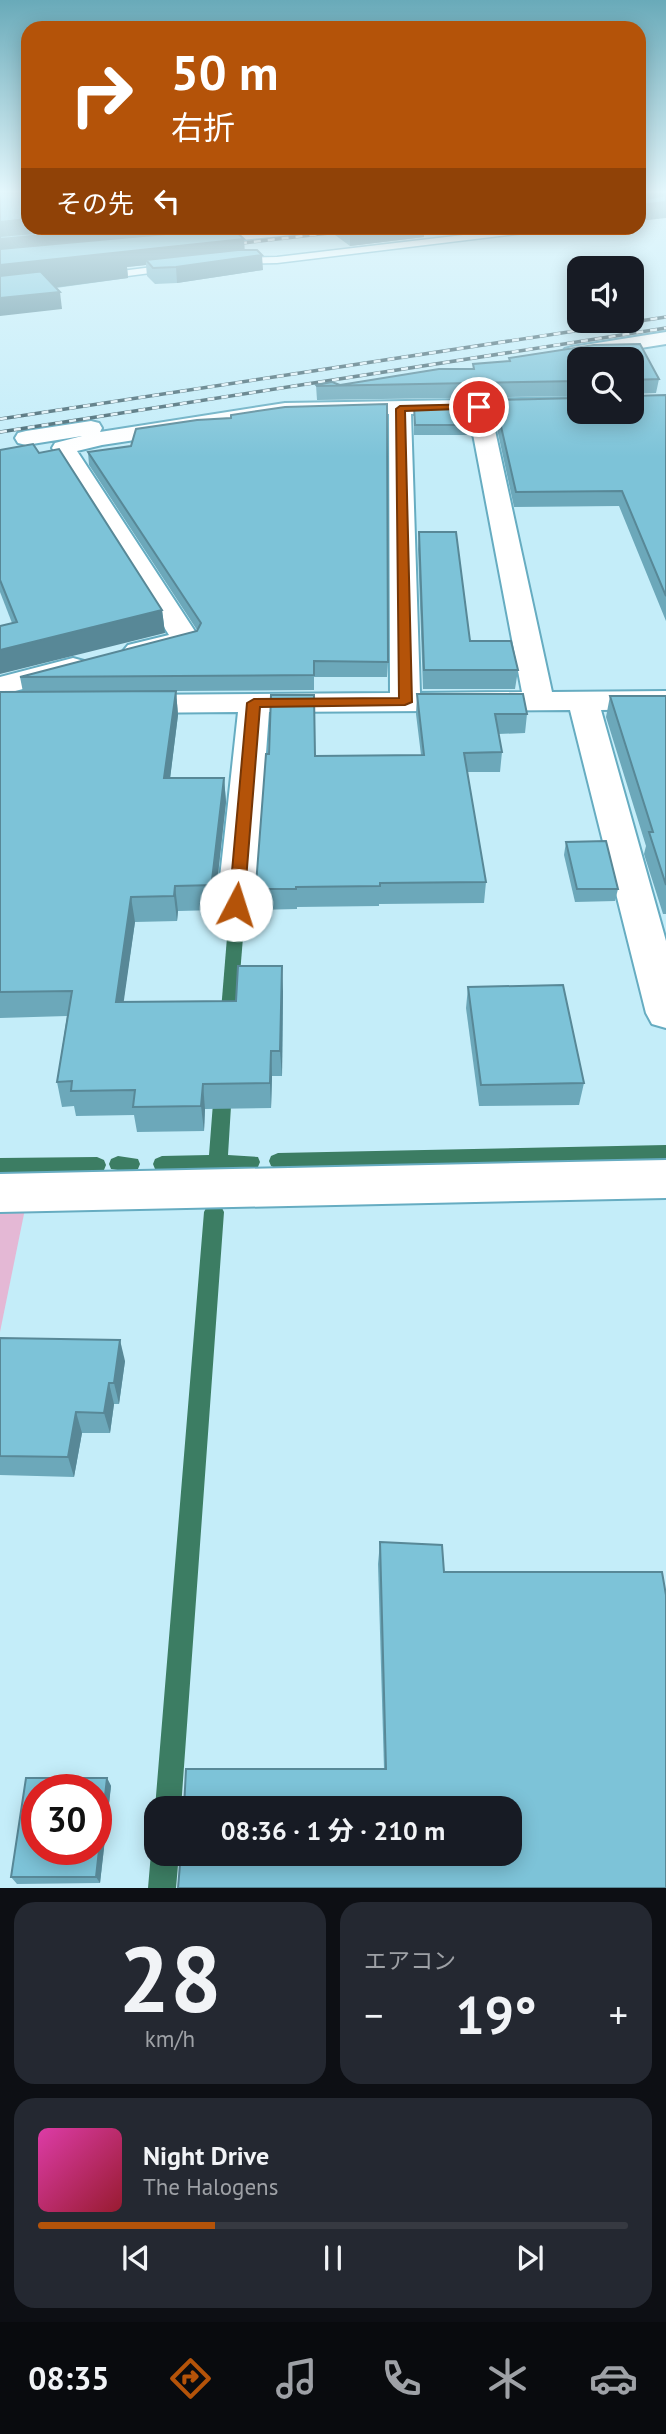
<!DOCTYPE html>
<html lang="ja">
<meta charset="utf-8">
<style>
body{margin:0;font-family:"PT Sans","Noto Sans JP",sans-serif;background:#242831;color:#f1f3f6;height:100vh;display:flex;flex-direction:column;font-size:26px;white-space:nowrap}
*{box-sizing:border-box;margin:0}
p{font-size:23px;color:#9ea1a6}
.icon{flex:none;width:38px;height:38px;fill:none;stroke:currentColor;stroke-width:2;stroke-linecap:round;stroke-linejoin:round}
.map{position:relative;height:1888px;overflow:hidden}
.side{display:flex;flex-direction:column;gap:14px;padding:14px;background:#0d0f14;flex:1}
.side>*{flex:none}
.guide{position:absolute;left:21px;top:21px;width:625px;height:214px;border-radius:21px;box-shadow:0 4px 18px #0003;background:#b45309;color:#fff;overflow:hidden}
.controls{position:absolute;left:567px;top:256px;display:grid;gap:14px}
.controls a{display:grid;place-items:center;width:77px;height:77px;border-radius:14px;background:#171b24;box-shadow:0 4px 18px #0003;font-size:35px}
.speed{position:absolute;left:21px;top:1774px;display:flex;gap:14px;font-size:35px;font-weight:700;text-align:center}
.speed>*{display:grid;place-content:center;width:91px;height:91px;border-radius:50%;background:#171b24;box-shadow:0 4px 18px #0003;line-height:1}
.speed .limit{border:10px solid #d22;background:#fff;color:#111}
.pin{position:absolute;display:grid;place-items:center;width:60px;height:60px;color:#fff;margin:-30px;border:4px solid #fff;border-radius:50%;box-shadow:0 2px 7px #0007}
.me{position:absolute;width:77px;margin:-38px;rotate:5deg;stroke-linejoin:round;filter:drop-shadow(0 0 5px #0008)}
.turn{display:flex;align-items:center;gap:24px;height:147px;padding:0 35px;font-size:32px}
.turn .icon{width:91px;height:91px;stroke-width:2.5}
.turn b{display:block;font-size:49px;line-height:60px}
.then{display:flex;align-items:center;height:66px;padding:0 35px;background:#0003;gap:14px;font-size:26px}
.big{font-size:52px;font-weight:700;line-height:1.1}
.side .card{flex:1;display:flex;flex-direction:column;justify-content:center;gap:10px;min-width:0;padding:0 24px;border-radius:21px;background:#242831}
.side .dial{align-items:center;gap:0}
.dial b{font-size:91px;line-height:1}
.song{display:flex;align-items:center;gap:21px}
.cover{width:84px;height:84px;border-radius:10px;background:linear-gradient(135deg,hsl(320 70% 55%),hsl(350 70% 35%))}
.played{height:7px;border-radius:4px;background:linear-gradient(90deg,#b45309 30%,#363941 30%)}
.keys{display:flex;justify-content:space-around;direction:ltr}
.heat{display:flex;justify-content:space-between;align-items:center;font-size:38px;direction:ltr}
.side .tiles{flex:1;display:grid;gap:14px;grid-template-columns:1fr 1fr}
.card:last-child{grid-column:span 2}
.trip{position:absolute;left:144px;top:1796px;width:378px;height:70px;border-radius:21px;background:#171b24;box-shadow:0 4px 18px #0003;font-weight:700;line-height:70px;text-align:center}
.tabs{display:flex;height:112px;justify-content:space-around;align-items:center;background:#090b0e;color:#9ea1a6}
.tabs .icon{width:49px;height:49px}
.tabs .on{color:#b45309}
.tabs b{font-size:32px;color:#f1f3f6}
.map>svg:first-child{display:block}
.green{fill:#e4b8d5}
.lines{fill:none;stroke-linecap:round;stroke-linejoin:round}
.stream{fill:#3c7d63;fill-rule:evenodd}
.lane-casing{stroke:#66acc1;stroke-width:3}
.street-casing{stroke:#66acc1;stroke-width:4}
.lane{fill:#fff;fill-rule:evenodd}
.street{fill:#fff;fill-rule:evenodd}
.rail-casing{stroke:#486872;stroke-width:3.5}
.rail{stroke:#e7f4f9;stroke-width:2.5;stroke-dasharray:7;stroke-linecap:butt}
.wall{fill:#6ca8ba}
.shaded-wall{fill:#588897}
.building{fill:#7dc3d8;stroke:#588897;stroke-width:2;fill-rule:evenodd}
.route{fill:#b45309;stroke:#753606;stroke-width:2}
</style>
<div class="map">
<svg width="666" height="1888" viewBox="0 0 666 1888">
<rect width="100%" height="100%" fill="#c4edf9"/>
<path class="green" d="M0,1209h25l-25,123z"/>
<g class="lines">
<g class="stream">
<path d="M216,228h17l-32,5 -3,-2z"/>
<path d="M237,908l8,5 -9,110 -2,4h-12l-2,-4 9,-110z"/>
<path d="M223,1083l6,2 3,5 -4,65 30,2 2,5 -2,5 -96,5 -7,-3 -2,-5 2,-5 7,-3 47,-1 5,-65 3,-5z"/>
<path d="M666,1145v16l-388,8 -7,-3 -2,-5 2,-5 7,-3z"/>
<path d="M118,1156l20,3 2,5 -2,5 -7,3 -20,-3 -2,-5 2,-5z"/>
<path d="M97,1157l7,3 2,5 -2,5 -7,3 -97,1v-16z"/>
<path d="M214,1204l7,2 3,6 -43,596h-25v3l-1,-3 49,-596 3,-6z"/>
<path d="M155,1843l1,10h23l-3,35h-28l3,-35z"/>
</g>
<defs>
<g id="lane">
<path d="M305,228h28l-5,3 -116,12 -5,-3 5,-3z"/>
<path d="M522,228h24l-5,3 -264,32 -45,1 -5,-3 5,-3 45,-1z"/>
<path d="M177,264l4,1v4l-84,11 -5,-3 5,-3z"/>
</g>
<g id="street">
<path d="M666,332v12l-94,15 -7,-2 -3,-4 3,-4 7,-2z"/>
<path d="M579,398v12l-88,2 61,280 114,-1v18l-65,1 65,231v87l-14,-4 -6,-11 -76,-303 -301,2 -14,193 -6,9 -13,4 -13,-4 -6,-9 21,-193 -113,1 -11,-2 -4,-7 4,-7 11,-2 265,-2 -1,-279 -104,3 -183,28 -25,6 123,188 -4,6 -58,15 -10,-3 -5,-6 5,-6 41,-10 -117,-187 3,-5 27,-7 -56,9 -8,-2 -3,-5 3,-5 8,-2 65,-10 8,2 3,5 -2,4 185,-29zM469,413l53,279 -102,1 -9,-279z"/>
<path d="M73,658l11,3 4,6 -4,6 -84,22v-18z"/>
<path d="M666,1160v38l-666,14v-38z"/>
</g>
</defs>
<use href="#lane" class="lane-casing"/>
<use href="#street" class="street-casing"/>
<use href="#lane" class="lane"/>
<use href="#street" class="street"/>
<defs>
<g id="rail">
<path d="M226,245l146,-17"/>
<path d="M0,419l666,-102"/>
<path d="M0,432l666,-104"/>
</g>
</defs>
<use href="#rail" class="rail-casing"/>
<use href="#rail" class="rail"/>
</g>
<g class="wall">
<path d="M28,228h193l24,22 18,20 -86,13 -22,1 -8,-8 -1,-11 -19,2 1,11 -72,10 6,21z"/>
<path d="M331,228h93v9l-74,9 -19,-14z"/>
<path d="M640,344l19,35 -3,14 -24,1v2l34,-1v226l-47,-115 -105,1 -20,-92 1,-15 84,-2v13h53v-52h-53v37l-262,4 -1,-15 16,-3 8,3 99,-16h34v-5l36,-3v-3l85,-13z"/>
<path d="M414,406l57,19v10h-57z"/>
<path d="M0,450l39,3 123,157 3,23 -153,-10 -12,-31z"/>
<path d="M88,452l300,210 -1,15h-73v13l-138,1 2,24 -8,63h54l2,24 -10,90 1,18 -39,1 -1,10 -42,1 -12,80 113,-1 47,-10 -1,85h-10l-1,32 -66,1 -1,22 -67,1 -3,-17 -58,1 -2,-10 -12,1 -5,-25 10,-66 -67,2v-326h23l-3,-15 177,-46v-1l-108,-165z"/>
<path d="M419,532l51,109 48,29 -3,19h-92l-5,-140z"/>
<path d="M417,694l110,20 -2,19 -27,1 4,18 -2,20h-33l19,110 -2,21 -105,1v2l-82,1v2l-42,1 -1,-21 2,-4 13,-131 46,2 106,-1 -5,-41z"/>
<path d="M610,696h56v218h-3l-19,-60 2,-8 -40,-129z"/>
<path d="M566,842l52,47 -3,12 -40,1 -11,-47z"/>
<path d="M468,987l116,96 -5,22 -100,1 -13,-98z"/>
<path d="M0,1338l125,23 -6,43h-5l-4,29h-28l-8,44 -74,-2z"/>
<path d="M380,1542l64,30 222,316 -282,-119 -6,-205z"/>
<path d="M107,1778l4,8 -11,97 -83,1 -6,-7z"/>
</g>
<g class="shaded-wall">
<path d="M639,193h27v25l-27,3z"/>
<path d="M28,219v9h80l-108,9v-15z"/>
<path d="M123,228h98v6l-221,21v-16z"/>
<path d="M362,228h62v9l-74,9v-17z"/>
<path d="M244,239l1,15 -99,6v5l-19,2 1,11 -84,11 -44,-8v-16z"/>
<path d="M262,255l1,15 -86,13 -1,-16z"/>
<path d="M60,292l2,17 -62,7v-18z"/>
<path d="M162,610l3,23 -165,41v-24z"/>
<path d="M176,691l2,24 -11,88 -3,-25z"/>
<path d="M224,778l2,24 -10,90 -1,-7 -3,-5z"/>
<path d="M175,886l3,25 -1,10 -3,-25z"/>
<path d="M131,897l4,25 -15,106 -4,-26z"/>
<path d="M282,966l1,25 -1,85 -2,-25z"/>
<path d="M271,1051l1,25 -1,32 -1,-25z"/>
<path d="M203,1084l2,25 -1,22 -3,-25z"/>
<path d="M120,1340l5,21 -6,43 -5,-21z"/>
<path d="M109,1383l5,21 -4,29 -6,-20z"/>
<path d="M76,1412l6,21 -8,44 -6,-20z"/>
<path d="M107,1778l4,8 -11,97 -4,-6z"/>
</g>
<g class="building">
<path d="M0,193h28v26l-28,3z"/>
<path d="M639,193v5l3,2 24,-5v7l-27,3z"/>
<path d="M93,228h30l-123,11v-3z"/>
<path d="M232,228l12,11 -244,26v-16z"/>
<path d="M238,250h19l5,5 -86,12 -23,1 -7,-8z"/>
<path d="M126,262l-85,10 19,20 -60,6v-22z"/>
<path d="M640,344l19,35 -27,1v16l34,-1v201l-44,-105 -106,1 -21,-92 84,-2v13h53v-52h-53v22l-262,5 -1,-1 16,-3 8,3 99,-16h35l-1,-5 37,-3 -1,-3 85,-13z"/>
<path d="M387,404l1,258 -74,-1v14l-294,2 177,-46 4,-8 -113,-171 43,-6 5,-17 61,-9 34,-2v-3l54,-8z"/>
<path d="M468,405l3,20h-56l-1,-19z"/>
<path d="M33,444l6,9 20,-4 103,161 -162,40v-24l17,-4 -17,-42v-130z"/>
<path d="M419,532h37l14,109h41l7,29h-94z"/>
<path d="M176,691l-12,87h60l-12,102 3,5 -40,1 -1,10 -43,1 -15,105 120,-1 2,-35h44l-2,85h-9l-1,32 -67,1 -2,22 -68,1 2,-17 -64,1 1,-10 -15,1 15,-91 -72,1v-300z"/>
<path d="M417,694h106l4,20h-32l7,38 -38,1 22,129 -106,1v3l-84,1v2h-42l2,-4 10,-131h3l2,-59h43l1,61 109,-1z"/>
<path d="M610,696h56v189l-17,-53h4z"/>
<path d="M606,841l12,48h-41l-11,-47z"/>
<path d="M563,985l21,98 -103,2 -13,-98z"/>
<path d="M0,1338l120,2 -6,43h-5l-5,30 -28,-1 -8,45 -68,-1z"/>
<path d="M380,1542l62,3 2,27h218l4,23v293h-488l3,-35h328v-45h-325l2,-39h200z"/>
<path d="M26,1778h81l-11,99h-85zM37,1790h59v60h-59z"/>
</g>
<linearGradient id="sky" x2="0" y2="1"><stop stop-color="#69aab9"/><stop offset="0.42" stop-color="#e4f7fc"/><stop offset="1" stop-color="#e4f7fc" stop-opacity="0"/></linearGradient>
<rect width="666" height="457" fill="url(#sky)"/>
<path class="route" d="M479,404l3,1v3l-77,3 7,291 -7,3 -145,2 -16,198 -8,5 -5,-1 -2,-4 18,-202 7,-4 145,-1 -3,-289 4,-3z"/>
</svg>
<div class="controls">
<a><svg class="icon" aria-label="sound" viewBox="0 0 24 24"><path d="M4 9h4l5-4v14l-5-4H4zM17 9q2 3 0 6"/></svg></a>
<a><svg class="icon" aria-label="search" viewBox="0 0 24 24"><circle cx="10" cy="10" r="6"/><path d="M15 15l6 6"/></svg></a>
</div>
<div class="speed"><div class="limit">30</div></div>
<div class="pin" style="left:479px;top:407px;background:#d93025"><svg class="icon" aria-label="arrive" viewBox="0 0 24 24"><path d="M6 21V4h12l-3 4 3 4H6"/></svg></div>
<svg class="me" style="left:236px;top:905px" viewBox="-20 -20 40 40"><circle r="19" fill="#fff"/><path d="M0-13L10 11 0 6-10 11z" fill="#b45309"/></svg>
<div class="trip">08:36 · 1 分 · 210 m</div>
<div class="guide">
<div class="turn"><svg class="icon" aria-label="right" viewBox="0 0 24 24"><path d="M7 20v-9h11M14 6l5 5-5 5"/></svg><div><b>50 m</b>右折</div></div>
<div class="then">その先<svg class="icon" aria-label="left" viewBox="0 0 24 24"><path d="M17 20v-9H6M10 6l-5 5 5 5"/></svg></div>
</div>
</div>
<section class="side">
<div class="tiles">
<div class="card dial"><b>28</b><p>km/h</p></div>
<div class="card"><p>エアコン</p>
<div class="heat"><a>−</a><b class="big">19°</b><a>+</a></div>
</div>
<div class="card">
<div class="song"><i class="cover"></i><div><b>Night Drive</b><p>The Halogens</p></div></div>
<div class="played"></div>
<div class="keys"><svg class="icon" aria-label="previous" viewBox="0 0 24 24"><path d="M18 5L8 12l10 7zM5 5v14"/></svg><svg class="icon" aria-label="pause" viewBox="0 0 24 24"><path d="M8 5v14M16 5v14"/></svg><svg class="icon" aria-label="next" viewBox="0 0 24 24"><path d="M6 5l10 7-10 7zM19 5v14"/></svg></div>
</div>
</div>
</section>
<nav class="tabs">
<b>08:35</b>
<svg class="icon on" aria-label="directions" viewBox="0 0 24 24"><path d="M12 3l9 9-9 9-9-9zM9 14v-3h6M13 9l2 2-2 2"/></svg>
<svg class="icon" aria-label="music" viewBox="0 0 24 24"><path d="M9 18V5l10-2v13"/><circle cx="6" cy="18" r="3"/><circle cx="16" cy="16" r="3"/></svg>
<svg class="icon" aria-label="phone" viewBox="0 0 24 24"><path d="M5 4h4l2 5-3 2q2 4 5 5l2-3 5 2v4C11 20 4 13 5 4z"/></svg>
<svg class="icon" aria-label="climate" viewBox="0 0 24 24"><path d="M12 3v18M4 7l16 10M4 17L20 7"/></svg>
<svg class="icon" aria-label="car" viewBox="0 0 24 24"><path d="M5 17H2v-5l4-1 3-4h7l3 4 3 1v5h-3M9 17h6M6 11h13"/><circle cx="7" cy="17" r="2"/><circle cx="17" cy="17" r="2"/></svg>
</nav>
